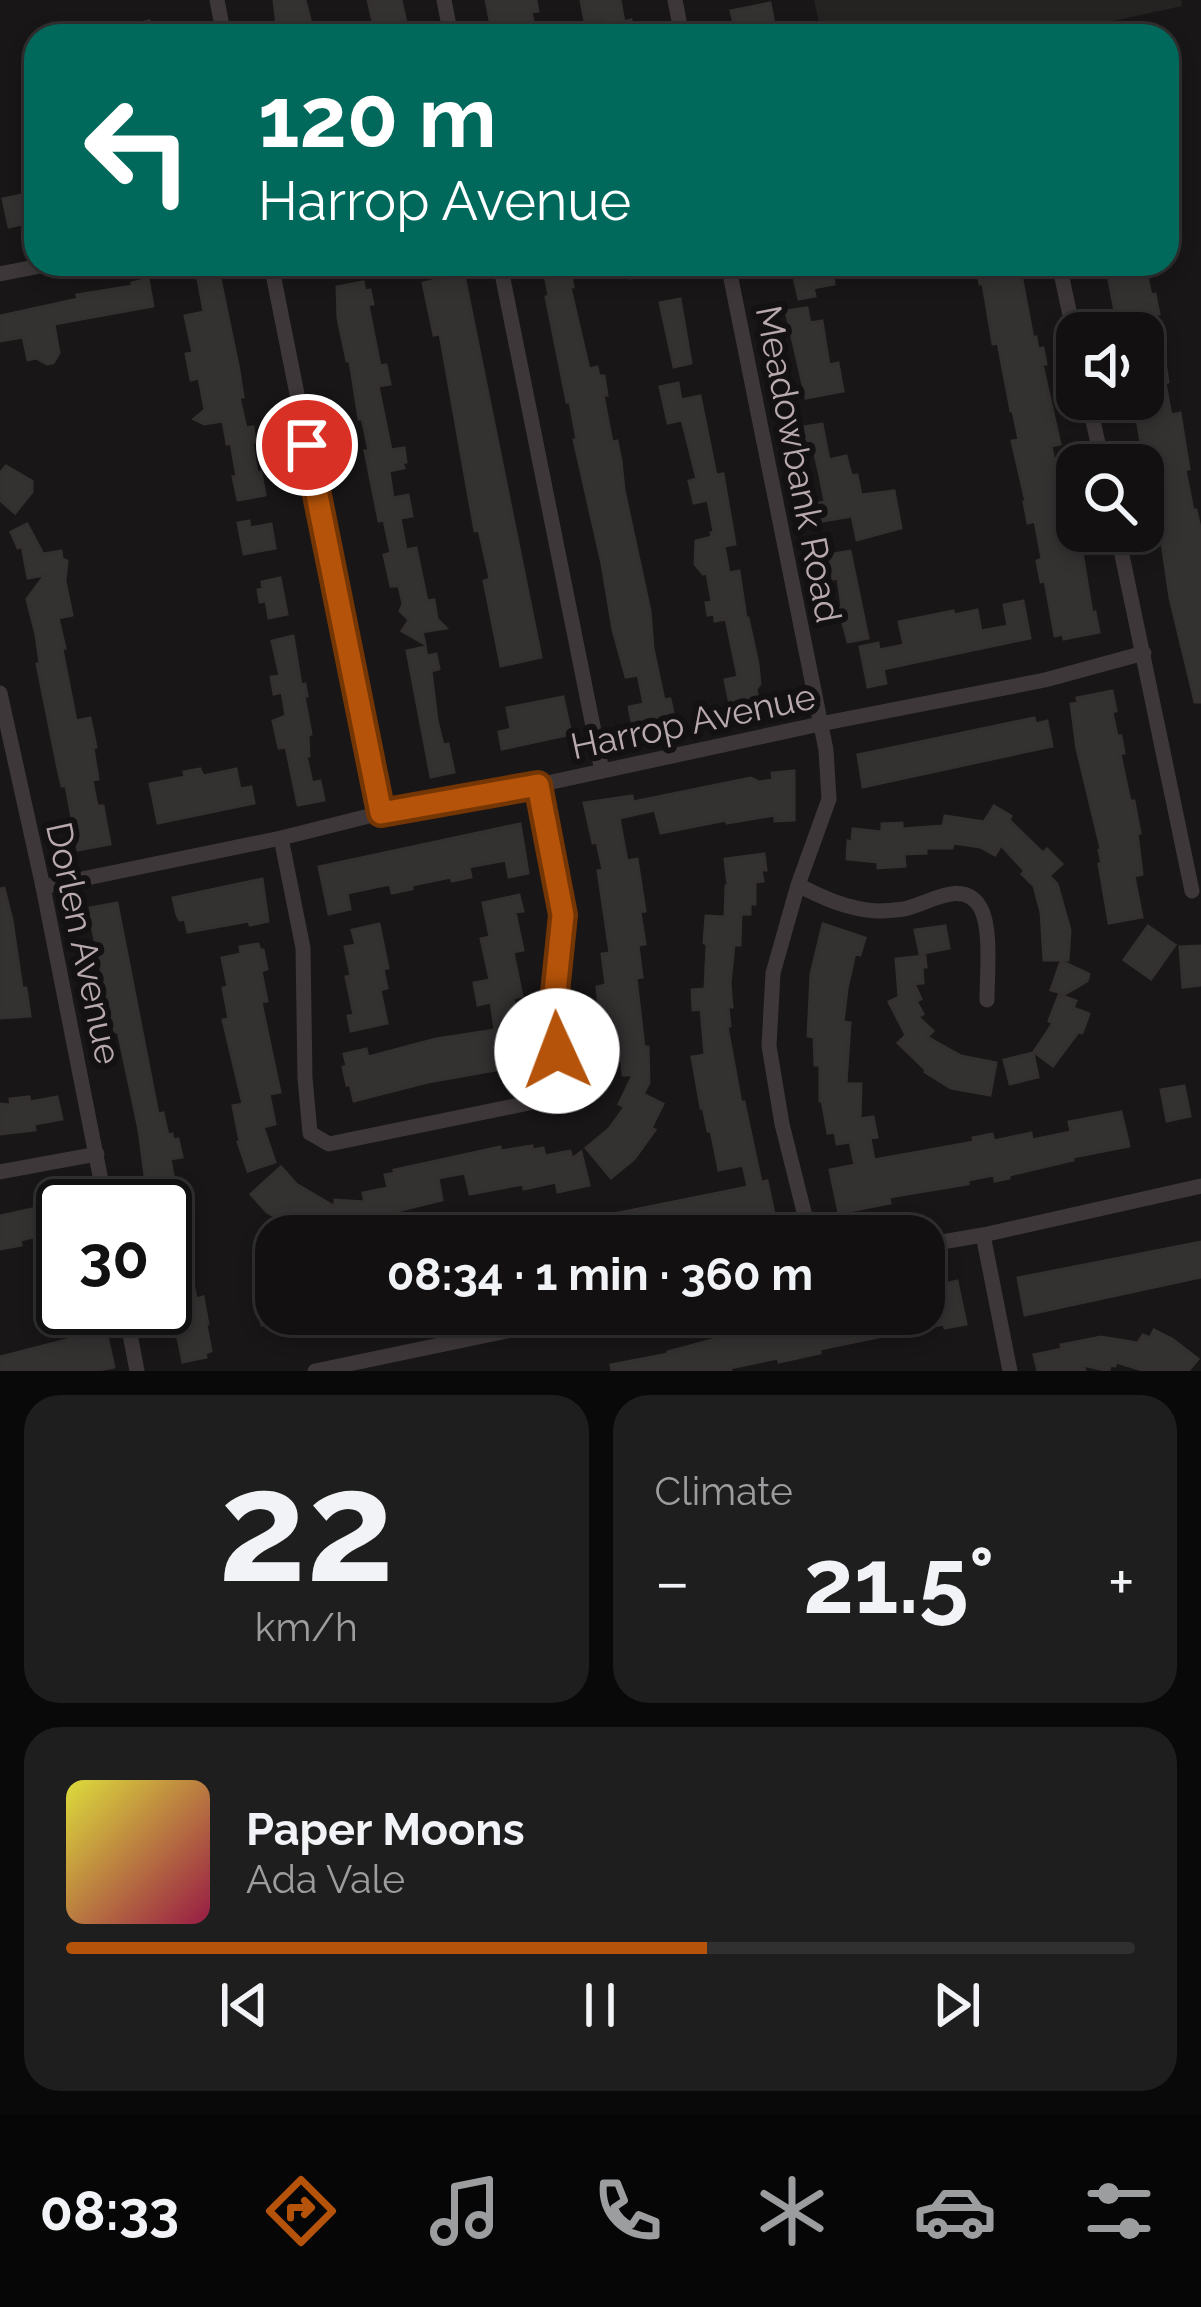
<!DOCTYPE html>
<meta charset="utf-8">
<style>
body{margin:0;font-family:Raleway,sans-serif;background:#1f1e1e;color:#f1f3f6;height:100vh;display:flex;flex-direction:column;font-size:45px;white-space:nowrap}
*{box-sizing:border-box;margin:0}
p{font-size:39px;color:#9c9d9f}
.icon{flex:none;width:66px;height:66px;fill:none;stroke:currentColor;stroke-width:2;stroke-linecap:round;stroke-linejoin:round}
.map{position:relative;height:1371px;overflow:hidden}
.panel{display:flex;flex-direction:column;gap:24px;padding:24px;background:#0a0909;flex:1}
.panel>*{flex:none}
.hud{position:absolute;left:24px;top:24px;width:1155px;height:252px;border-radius:36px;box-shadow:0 6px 18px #0003,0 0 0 3px #313030;background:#00695c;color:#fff;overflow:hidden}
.buttons{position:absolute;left:1056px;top:312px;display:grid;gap:24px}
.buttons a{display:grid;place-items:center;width:108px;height:108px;border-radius:24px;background:#121010;box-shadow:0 6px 18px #0003,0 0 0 3px #313030;font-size:60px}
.speed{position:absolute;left:36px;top:1179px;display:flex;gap:24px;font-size:60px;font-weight:700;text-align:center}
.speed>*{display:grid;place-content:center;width:156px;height:156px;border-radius:50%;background:#121010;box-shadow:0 6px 18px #0003,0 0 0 3px #313030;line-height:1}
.speed .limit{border:6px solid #111;border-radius:18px;background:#fff;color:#111}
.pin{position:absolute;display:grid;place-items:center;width:102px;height:102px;color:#fff;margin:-51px;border:6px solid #fff;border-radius:50%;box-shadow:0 3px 12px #0007}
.me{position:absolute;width:132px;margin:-66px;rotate:358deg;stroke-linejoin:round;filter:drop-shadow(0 0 9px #0008)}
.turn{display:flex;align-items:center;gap:42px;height:252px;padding:0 36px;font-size:54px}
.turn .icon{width:156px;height:156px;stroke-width:2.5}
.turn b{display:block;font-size:84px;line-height:102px}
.big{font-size:90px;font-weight:700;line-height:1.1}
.panel .tile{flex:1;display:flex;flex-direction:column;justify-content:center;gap:18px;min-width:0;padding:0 42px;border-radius:36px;background:#1f1e1e}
.panel .dial{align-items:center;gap:0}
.dial b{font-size:156px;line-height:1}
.song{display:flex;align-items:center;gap:36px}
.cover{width:144px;height:144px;border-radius:18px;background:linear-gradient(135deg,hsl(60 70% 55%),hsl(340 70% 35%))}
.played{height:12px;border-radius:6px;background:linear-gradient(90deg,#b45309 60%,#313030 60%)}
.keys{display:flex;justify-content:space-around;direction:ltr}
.heat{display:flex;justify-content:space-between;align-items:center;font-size:66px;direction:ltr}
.panel .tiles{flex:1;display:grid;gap:24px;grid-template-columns:1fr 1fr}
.tile:last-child{grid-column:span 2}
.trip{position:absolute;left:255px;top:1215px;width:690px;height:120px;border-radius:36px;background:#121010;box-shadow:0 6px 18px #0003,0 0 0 3px #313030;font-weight:700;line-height:120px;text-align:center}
.menu{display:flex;height:192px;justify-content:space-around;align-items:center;background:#070606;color:#9c9d9f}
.menu .icon{width:84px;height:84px}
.menu .on{color:#b45309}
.menu b{font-size:54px;color:#f1f3f6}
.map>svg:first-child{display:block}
.built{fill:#252222}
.building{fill:#343131;stroke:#343030;stroke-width:3}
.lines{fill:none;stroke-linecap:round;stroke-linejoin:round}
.minor{stroke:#3d3739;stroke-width:15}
.route-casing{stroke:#753606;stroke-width:30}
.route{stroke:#b45309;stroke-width:21}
.labels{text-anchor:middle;stroke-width:12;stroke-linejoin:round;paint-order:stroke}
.street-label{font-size:36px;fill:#b8a8af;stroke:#131111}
</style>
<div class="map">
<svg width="1201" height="1371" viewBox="0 0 1201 1371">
<rect width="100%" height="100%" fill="#181616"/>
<path class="built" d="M814,0h367l1,6 -137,30h-223z"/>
<g class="building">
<path d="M274,0h31l8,31 -5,1 1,4h-31z"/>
<path d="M368,0h33l8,36h-38l-2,-13 4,-1z"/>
<path d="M486,0h50l2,11 -7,1 5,24h-43z"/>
<path d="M581,0h39l4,22 7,-2 3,16h-28l-4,-17 -17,3z"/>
<path d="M770,3l6,31 -39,2 -6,-25z"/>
<path d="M149,21l3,15h-49v-5z"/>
<path d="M22,195l1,3 13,-2v25l-27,6 -6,-28z"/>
<path d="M217,264l22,106 4,27h-4l7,31 7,-1 2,15 -3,1 5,30 4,-1 4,23 -27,5 -5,-23h4l-6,-34 -4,1 -4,-23 -19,3 -10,-5 11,-9 -6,-32 -8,2 -5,-26 7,-1 -8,-37 19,-4 -8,-44z"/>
<path d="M543,264h26l4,23h-3l19,82 8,-2 2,9h5l3,19h-4l9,47 5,-1 4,20 3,29 26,121 3,37 11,52 6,-1 5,23 -24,7 -17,3 -5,-25 15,-3 -6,-29 -12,2 -13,-47 -11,-66 -28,-124h3l-7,-38h-3l-21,-105 3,-1z"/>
<path d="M628,264h47v6l-44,8z"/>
<path d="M802,264h32l3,13 -4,1 1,6 -21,4 2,8 -16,3 -5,-21 10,-3z"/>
<path d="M976,264h43l14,74 3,-1 2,12 5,-1 3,16h-4l18,80 -9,2 5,24 4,-1 18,77h3l11,67 3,-1 4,20 -35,7 -1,-5 -8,2 -10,-55 -4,1 -4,-21 5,-2 -7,-38 -7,2 -4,-21h2l-14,-61 7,-1 -6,-29h-2l-13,-68 -5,1 -10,-60h-3z"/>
<path d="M1106,264h18l3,12 19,-4 5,23 4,-1 4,20 -7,1 9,41 3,-1 4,27 -3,1 6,32 9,-2 9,56 -4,1 8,40h3l5,22v170h-6l-25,-104 -10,-69 -4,1 -19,-111 -4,1 -4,-21h14v-66h-24z"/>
<path d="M462,265l79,392 -40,9 -17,-85 6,-2 -11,-49 -4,1 -4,-22 -31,-175 -6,1 -11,-52 17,-4 -2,-8z"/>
<path d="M148,279l5,27 -99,18 5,29 -6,10 -6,1 -11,-6 -8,2 -5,-23 -23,4v-25l78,-17 -1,-4 55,-9v-3z"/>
<path d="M363,282l2,9 5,-1 3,14 -5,1 12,61 6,-1 4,19 -12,2 13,64 13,-2 2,14 -4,1 2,5 -15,3 4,27 15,-3 4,21 -12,2 6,32 10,-2 11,53 7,-1 3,19 9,9 -24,4 3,12 -23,-13 7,-11 -9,-9 3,-7 -4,-18h-8l-7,-31 7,-2 -7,-33 -5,1 -14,-70h4l-7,-33 -3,1 -9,-58h-3l-9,-43 -1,-31z"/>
<path d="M680,299l11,64 -17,4 -14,-64z"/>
<path d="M807,308l3,15 12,-2 7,44 9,-2 5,28 -37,7 -20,-87z"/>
<path d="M678,383l3,17 19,-4 16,79 7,-1 12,70 -11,2 5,27 10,-2 7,47h2l10,46 2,20 -4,5 2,11 -28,4 -5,-24 13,-3 -12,-58 -11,2 -1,-7 -6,1 -2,-12 6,-1 -5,-29 -4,1 -8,-10 1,-23 16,-4 -1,-4 3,-1 -6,-32 -14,3 -5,-22 8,-2 -15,-59 -14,3 -8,-36z"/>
<path d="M822,424l7,36 17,-4 4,15 2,5 5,-1 4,20 33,-4 7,37 -44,12 -5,-24 -29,5 -4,-18 6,-1 -5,-26 -7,-30 -5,1 -4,-20z"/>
<path d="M6,466l26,15v11l-17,21 -15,-13v-27z"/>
<path d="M249,521l1,7 21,-4 4,24 -31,6 -6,-31z"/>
<path d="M27,524l16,30 18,-3 1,8 5,2 -2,20 7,34 -14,3 7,30 -3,1 14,72 14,-3 6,29 -3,1 5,31 -6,1 5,26h6l7,38 -32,6 -12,-64h-4l-4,-17 -21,-105 3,-1 -4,-28 -9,-36 18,-24 -17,3 -6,-32 -4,2 -7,-16z"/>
<path d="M850,551l18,87 -20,4 -9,-34h3l-4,-30 -5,1 -4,-24z"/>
<path d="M280,578l7,36 -18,4 -3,-17 -6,1 -2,-12 5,-1 -1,-7z"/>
<path d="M1023,601l7,37 -147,31 3,14 -18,4 -8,-40 18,-4 1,7 25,-5 -5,-23 54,-11 1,4 23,-5 4,21 27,-5 -4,-21z"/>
<path d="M293,636l8,49 4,-1 2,12h-3l7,38 -3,1 1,21h-3l6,27 8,-2 4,19 -26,5 -12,-58 -7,1 -6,-27 13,-5 -4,-24 -8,2 -3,-17 9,-1 -8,-35z"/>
<path d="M425,647l2,9 9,-2 3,15 -8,2 6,49 6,25 5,-1 6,28 -23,5 -24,-126z"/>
<path d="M1112,691l4,20 -4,1 5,24h4l3,17 -4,1 10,47h4l6,32h-3l5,41 -8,2 8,41 -33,6 -10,-59h3l-3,-14 2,-1 -24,-100 -6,-45 7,-1 -1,-5z"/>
<path d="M563,697l8,37 -69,15 -3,-17 12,-3 -4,-21z"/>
<path d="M1034,718l2,6 11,-3 5,25 -189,41 -5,-32z"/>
<path d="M200,769l3,7 33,-7 4,20 11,-2 3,16 -96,20 -8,-39 35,-7 -1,-5z"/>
<path d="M794,771v49l-19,1v-6l-48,8 -1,-3 -65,13 -6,-23 -36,8 8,43 10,-2 8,52 -5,1 5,32 -7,1 4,32 -6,1 8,69h4l1,36 -6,11 20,10 -12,24 4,2 -21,29 -23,19 -25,-30 23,-19 16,-22 -6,-3 14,-29h-10l-3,-33 -14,1 -2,-10 -3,1 -4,-47 9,-2 -4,-31 8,-1 -12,-82 5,-1 -6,-28 -4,1 -9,-40 48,-7 1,6 108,-22 10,-2 8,4 14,-2 -1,-7z"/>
<path d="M994,806l17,10 -2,4 34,33 4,-4 15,15 -13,12 8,8 13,46 -2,30h-24l-3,-48 -7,-26 -12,-12 3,-3 -24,-26 -6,10 -15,-8 -27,-4 -1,5h-26v5l-22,1 1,12 -27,2v-6l-31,-3 1,-18 4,1 1,-13 29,3v-8l20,-1v6l41,-3 2,-10 39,6z"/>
<path d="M520,824l8,49 -19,4 -3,-17 -37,7 2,10 -19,4 -1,-4 -39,8v4l-20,4 -2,-9 -43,9 3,16 -21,5 -10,-47z"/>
<path d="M764,854l2,16h-5l2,11 -8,1v22h-5v10h-9l-1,31h-6l-4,38 2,24h-4l2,19h-3l14,77 3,-1 17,80 6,-1 8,37 -81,18h-155v-7l209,-42 -5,-22 -24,5 -8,-39h-3l-5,-24 -2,1 -9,-51 13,-2 -4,-46 -8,1 -1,-20 13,-1 2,-45 -3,-1 2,-27 19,1 1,-31h2l-3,-27z"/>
<path d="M262,879l6,42 -18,4 -1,-4 -61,11 -3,-13 -5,1 -3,-5 -4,-17z"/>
<path d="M4,888l8,32 10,68h4l4,28 -30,2v-129z"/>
<path d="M519,895l4,16 -8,1 8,38 -10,2 9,44 -9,2 11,67 -96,17 -74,19 -4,-17 -3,1 -4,-18 4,-1 -3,-12 22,-5 2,8 68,-18 59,-9 -4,-28 -13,3 -4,-22 16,-3 -9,-41 9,-2 -7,-34z"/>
<path d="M117,903l41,211 5,-1 5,22 4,-1 1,6 5,-1 4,18 -12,2 26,140 7,-2 5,27 -2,1 5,26 -6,2 1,4 -23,5 -18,-85v-71h-16l-10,-76 -21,-99 -3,1 -7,-30 -16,-76 -2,-18z"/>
<path d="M379,924l9,44 -5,1 4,19 -7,2 7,33 -36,8 -3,-15 6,-1 -8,-38 5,-1 -6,-29 11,-2 -4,-15z"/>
<path d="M823,924l42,14 -5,17 -5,-2 -8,36 -4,33 7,1 -4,61h15l-1,35 13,-2 4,20 -7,1 4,22 100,-18 -1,-4 19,-4 2,7 37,-8 1,7 39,-8 -2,-10 52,-10 8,34 -56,11v3l-64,15v3l-14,3 -1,-6 -26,5v4l-79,13 1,6 -51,10 -9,-43 25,-5 -5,-23 -13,2 -2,-12 -7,1 -6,-32h-2v-36h-5l-1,-28 -6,-1 3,-62z"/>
<path d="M945,926l4,22 -29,6 -5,-24z"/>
<path d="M1148,926l27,19 -24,34 -27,-19z"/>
<path d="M258,944l2,6h3l4,19 -6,2 6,30 -6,1 19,90 -11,2 6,30 -12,3 12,35 -27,9 -10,-29 2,-1 -7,-35 10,-2 -20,-84 6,-1 -6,-31 5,-1 -6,-29 19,-4 -1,-7z"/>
<path d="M1201,946v39l-18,2 -3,-40z"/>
<path d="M925,956l1,11h-4l1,16 -9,1 7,15 -5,2 7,13 -5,3 15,14 -6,6 34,19 35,7 -6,32 -39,-7 -26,-16 1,-2 -28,-27 8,-8 -17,-33 10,-5 -3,-38z"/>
<path d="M1061,961l28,13 -2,7 -22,13 -14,-4z"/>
<path d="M1059,995l17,6 -3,7 16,6 -7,19 -4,-1 -25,34 -19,-14 19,-29 -4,-2z"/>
<path d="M1033,1053l5,24 -28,7 -6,-24z"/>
<path d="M1184,1086l6,30 -23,5 -6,-31z"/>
<path d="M29,1097l1,5 27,-5 5,22 -28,5 1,6 -35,4v-30l11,1 -1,-6z"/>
<path d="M532,1146l1,4 10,-2 2,8 25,-5 2,8 9,-7 8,33 -31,7 -2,-10 -32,7 -1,-5 -53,10 -5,-21 -27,5 4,22 -53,13 3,13 -32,6v-3l-52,-3 -3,7 -38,-21 -16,-18 30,-27 15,17 39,23v-7l30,2 -2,-9 25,-5 -3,-13 10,-2 -1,-3 106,-23 1,4z"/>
<path d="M63,1202v36l-18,5 -2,-8 -23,5 1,5 -21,4v-33z"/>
<path d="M1201,1242v35l-176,38 -7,-37z"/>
<path d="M957,1281l9,43 -21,4 -1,-4 -61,12 -63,13v4l-41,9 -1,-4 -48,10 1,3h-119l-1,-6 57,-11v-2l59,-16 -1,-5 80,-17h118v-20l14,-3 -2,-5z"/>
<path d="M276,1286v36l-14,3 -7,-35z"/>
<path d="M104,1323l10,44 -20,4h-94v-14l82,-21 -2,-8z"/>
<path d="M1154,1330l18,9 26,20 -10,12h-42l-30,-9 -1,4 -5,-1 -1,6 -26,-6 2,6h-47l-4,-16 28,-6 -1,-4 40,-8 37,6 5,-8 7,3z"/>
</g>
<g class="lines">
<g class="minor">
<path d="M217,0l7,36"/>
<path d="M444,0l7,36"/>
<path d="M675,0l7,36"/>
<path d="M271,264l110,549"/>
<path d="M500,264l102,507"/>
<path d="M728,264l98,486 3,49 -31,86 -25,88 -4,73 13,78 28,112"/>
<path d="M1059,264l18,84"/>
<path d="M0,274l50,-10"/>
<path d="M1088,399l15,66"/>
<path d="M1117,531l75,360"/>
<path d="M0,693l43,194 63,319"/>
<path d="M281,838l22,110 2,130 5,55 19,11 200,-41 23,-6 10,-16 -10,-60 11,-106 -25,-130"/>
<path d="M798,885c25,13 49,24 79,26 8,0 19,-1 27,-2 24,-5 59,-31 76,-2 12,20 7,69 7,93"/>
<path d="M43,887l238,-49 100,-25 157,-28 282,-61 225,-44 99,-27"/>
<path d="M0,1172l97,-18"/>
<path d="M983,1235l27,136"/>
<path d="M924,1245l59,-10 218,-49"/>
<path d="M125,1308l12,63"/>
<path d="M315,1371l274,-57"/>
</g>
</g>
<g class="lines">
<defs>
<path id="route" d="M307,445l74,368 157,-28 25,130 -11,107 5,29"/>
</defs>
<use href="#route" class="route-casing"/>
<use href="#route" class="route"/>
</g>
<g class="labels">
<g class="street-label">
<text transform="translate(799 464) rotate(79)" y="13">Meadowbank Road</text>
<text transform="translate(693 721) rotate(-12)" y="13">Harrop Avenue</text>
<text transform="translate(84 943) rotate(78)" y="13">Dorlen Avenue</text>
</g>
</g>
</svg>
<div class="buttons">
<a><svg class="icon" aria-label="sound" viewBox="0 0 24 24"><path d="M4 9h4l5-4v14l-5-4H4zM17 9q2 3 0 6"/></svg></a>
<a><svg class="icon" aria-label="search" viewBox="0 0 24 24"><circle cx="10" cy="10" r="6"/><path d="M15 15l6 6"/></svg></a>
</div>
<div class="speed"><div class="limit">30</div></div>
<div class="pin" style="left:307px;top:445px;background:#d93025"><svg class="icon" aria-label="arrive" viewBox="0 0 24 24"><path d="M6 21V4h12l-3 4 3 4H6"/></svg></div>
<svg class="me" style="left:557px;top:1051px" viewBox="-20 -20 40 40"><circle r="19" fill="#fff"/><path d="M0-13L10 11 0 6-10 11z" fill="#b45309"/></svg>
<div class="trip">08:34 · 1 min · 360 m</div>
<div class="hud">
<div class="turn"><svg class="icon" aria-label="left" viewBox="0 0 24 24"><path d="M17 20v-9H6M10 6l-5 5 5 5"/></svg><div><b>120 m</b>Harrop Avenue</div></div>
</div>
</div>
<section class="panel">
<div class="tiles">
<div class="tile dial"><b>22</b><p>km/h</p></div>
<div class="tile"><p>Climate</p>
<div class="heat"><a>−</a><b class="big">21.5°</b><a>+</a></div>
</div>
<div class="tile">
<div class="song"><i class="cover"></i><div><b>Paper Moons</b><p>Ada Vale</p></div></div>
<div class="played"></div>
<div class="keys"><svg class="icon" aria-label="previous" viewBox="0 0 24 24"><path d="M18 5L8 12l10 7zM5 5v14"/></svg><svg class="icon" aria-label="pause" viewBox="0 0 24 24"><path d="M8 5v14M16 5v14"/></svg><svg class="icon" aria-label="next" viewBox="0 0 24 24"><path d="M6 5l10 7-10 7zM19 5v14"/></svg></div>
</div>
</div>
</section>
<nav class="menu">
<b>08:33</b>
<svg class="icon on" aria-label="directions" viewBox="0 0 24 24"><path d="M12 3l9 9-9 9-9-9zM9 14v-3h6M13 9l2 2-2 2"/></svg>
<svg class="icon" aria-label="music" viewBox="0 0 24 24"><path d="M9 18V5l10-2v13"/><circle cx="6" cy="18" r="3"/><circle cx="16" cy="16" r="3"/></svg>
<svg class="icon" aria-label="phone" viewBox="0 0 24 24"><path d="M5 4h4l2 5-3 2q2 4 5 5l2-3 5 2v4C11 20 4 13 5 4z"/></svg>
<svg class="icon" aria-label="climate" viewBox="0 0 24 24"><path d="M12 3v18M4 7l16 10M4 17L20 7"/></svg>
<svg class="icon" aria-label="car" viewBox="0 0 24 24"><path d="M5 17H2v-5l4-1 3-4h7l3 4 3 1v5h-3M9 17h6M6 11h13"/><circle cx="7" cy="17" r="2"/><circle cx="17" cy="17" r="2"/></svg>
<svg class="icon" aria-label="filters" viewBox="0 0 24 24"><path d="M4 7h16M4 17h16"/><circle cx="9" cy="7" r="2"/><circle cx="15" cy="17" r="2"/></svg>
</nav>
